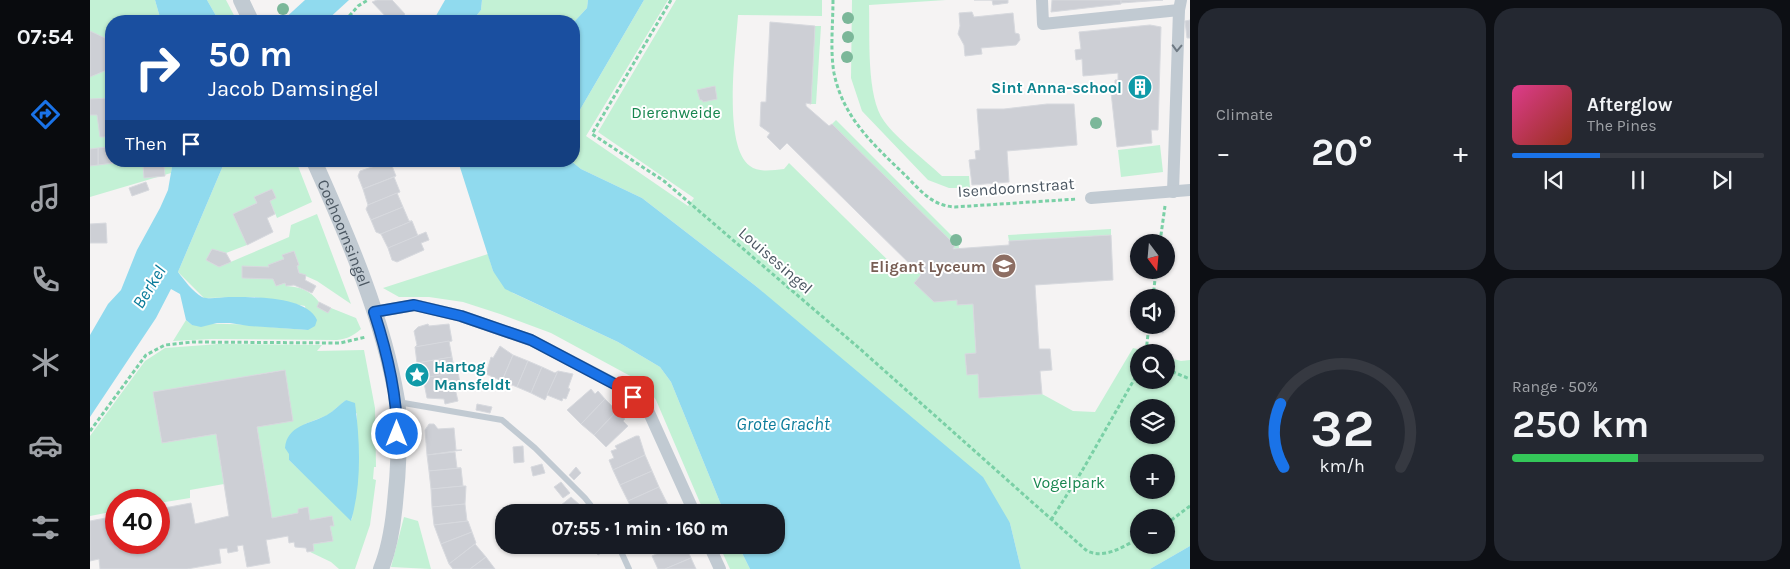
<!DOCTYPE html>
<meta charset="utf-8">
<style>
body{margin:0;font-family:Karla,sans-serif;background:#242831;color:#f1f3f6;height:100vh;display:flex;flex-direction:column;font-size:19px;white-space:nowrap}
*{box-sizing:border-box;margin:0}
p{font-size:16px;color:#9ea1a6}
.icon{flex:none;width:28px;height:28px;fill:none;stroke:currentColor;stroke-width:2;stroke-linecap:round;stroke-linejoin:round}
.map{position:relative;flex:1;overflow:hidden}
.drawer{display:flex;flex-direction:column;gap:8px;padding:8px;background:#0d0f14;width:600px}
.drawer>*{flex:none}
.top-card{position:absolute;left:15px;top:15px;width:475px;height:152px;border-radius:20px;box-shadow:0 1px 4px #0004;background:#1a4fa0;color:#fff;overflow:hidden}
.needle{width:32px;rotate:164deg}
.fabs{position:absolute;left:1040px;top:234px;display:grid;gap:10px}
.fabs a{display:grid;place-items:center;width:45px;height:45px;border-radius:50%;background:#171b24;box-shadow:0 1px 4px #0004;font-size:25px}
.speed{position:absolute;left:15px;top:489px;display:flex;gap:10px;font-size:25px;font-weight:700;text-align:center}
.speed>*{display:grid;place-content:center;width:65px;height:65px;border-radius:50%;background:#171b24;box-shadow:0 1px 4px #0004;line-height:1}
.speed .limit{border:8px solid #d22;background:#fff;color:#111}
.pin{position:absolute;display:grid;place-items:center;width:42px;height:42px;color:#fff;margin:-21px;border-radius:10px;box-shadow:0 2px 8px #0006}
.me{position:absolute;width:55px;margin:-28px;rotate:0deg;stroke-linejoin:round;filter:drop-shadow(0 0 4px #0008)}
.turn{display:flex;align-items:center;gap:18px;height:105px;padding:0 20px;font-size:22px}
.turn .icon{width:65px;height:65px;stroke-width:2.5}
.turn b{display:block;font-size:35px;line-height:42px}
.then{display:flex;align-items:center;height:48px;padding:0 20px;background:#0003;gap:10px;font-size:19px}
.big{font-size:38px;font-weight:700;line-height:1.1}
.drawer .widget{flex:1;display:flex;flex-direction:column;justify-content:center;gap:8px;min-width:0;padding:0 18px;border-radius:20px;background:#242831}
.drawer .dial{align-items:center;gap:0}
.dial svg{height:130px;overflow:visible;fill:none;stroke:#363941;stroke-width:7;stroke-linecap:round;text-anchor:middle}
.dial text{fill:#f1f3f6;stroke:none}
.song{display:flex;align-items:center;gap:15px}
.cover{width:60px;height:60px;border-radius:8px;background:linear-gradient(135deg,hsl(330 70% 55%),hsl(10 70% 35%))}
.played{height:5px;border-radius:2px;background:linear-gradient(90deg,#1a73e8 35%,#363941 35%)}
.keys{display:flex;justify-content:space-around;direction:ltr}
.heat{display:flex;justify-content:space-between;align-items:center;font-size:28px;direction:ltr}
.charge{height:8px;border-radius:4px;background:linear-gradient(90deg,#34c759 50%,#363941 0)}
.drawer .tiles{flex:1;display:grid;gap:8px;grid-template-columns:repeat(2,1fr)}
.trip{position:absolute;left:405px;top:504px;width:290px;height:50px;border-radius:20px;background:#171b24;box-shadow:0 1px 4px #0004;font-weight:700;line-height:50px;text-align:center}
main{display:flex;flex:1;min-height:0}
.menu{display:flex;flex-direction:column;width:90px;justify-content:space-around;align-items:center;background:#090b0e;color:#9ea1a6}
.menu .icon{width:35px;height:35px}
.menu .active{color:#1a73e8}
.menu b{font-size:22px;color:#f1f3f6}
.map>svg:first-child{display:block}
.green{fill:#c3f1d5;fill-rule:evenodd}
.water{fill:#90daee}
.building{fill:#cdcfd5;stroke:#d7d9de}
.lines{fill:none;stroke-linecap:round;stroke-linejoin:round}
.path{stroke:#7ad0a6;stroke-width:3;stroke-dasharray:4 2.5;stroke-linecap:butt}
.service{stroke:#c1cad2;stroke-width:6}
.minor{stroke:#c1cad2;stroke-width:12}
.tertiary{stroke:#c1cad2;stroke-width:16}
.tree{fill:#7bb799}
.oneway{stroke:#6e7983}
.route-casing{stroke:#114b97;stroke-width:12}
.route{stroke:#1a73e8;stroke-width:9}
.labels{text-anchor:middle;stroke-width:4;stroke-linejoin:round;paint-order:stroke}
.culture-label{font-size:16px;font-weight:bold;fill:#0d838f;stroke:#fff;text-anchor:end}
.park-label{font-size:16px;fill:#17864f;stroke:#fff}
.street-label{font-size:16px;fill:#4a5661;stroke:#fff}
.education-label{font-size:16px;font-weight:bold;fill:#785e54;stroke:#fff;text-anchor:end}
.water-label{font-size:18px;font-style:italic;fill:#0c7c9b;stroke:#fff}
</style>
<main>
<nav class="menu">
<b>07:54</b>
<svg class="icon active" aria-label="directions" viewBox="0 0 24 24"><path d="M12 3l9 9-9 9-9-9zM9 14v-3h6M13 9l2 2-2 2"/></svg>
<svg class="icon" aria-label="music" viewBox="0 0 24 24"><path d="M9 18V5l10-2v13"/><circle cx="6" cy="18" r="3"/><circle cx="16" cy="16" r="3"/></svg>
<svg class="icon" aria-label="phone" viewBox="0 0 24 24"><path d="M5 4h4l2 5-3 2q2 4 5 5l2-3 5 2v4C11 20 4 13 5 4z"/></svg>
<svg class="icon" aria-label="climate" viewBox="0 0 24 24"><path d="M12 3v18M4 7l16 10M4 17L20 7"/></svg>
<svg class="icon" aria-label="car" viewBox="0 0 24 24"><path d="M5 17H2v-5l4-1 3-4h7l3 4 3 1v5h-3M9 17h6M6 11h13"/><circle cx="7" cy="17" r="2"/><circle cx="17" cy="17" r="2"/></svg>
<svg class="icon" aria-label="filters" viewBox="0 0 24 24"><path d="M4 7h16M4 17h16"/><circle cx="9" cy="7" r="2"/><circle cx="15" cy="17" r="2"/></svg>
</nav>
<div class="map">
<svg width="1100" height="569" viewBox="0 0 1100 569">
<rect width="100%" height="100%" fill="#f5f3f3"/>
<g class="green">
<path d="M0,0h65l6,21h-50v140h62l-2,12 -81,24z"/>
<path d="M117,0h19l11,21h-18z"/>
<path d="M392,0h106l-1,8 -13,14 -102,-1 9,-11z"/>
<path d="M554,0h24l-82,136 102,70 6,-8 -96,-66 78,-132h146v16l-84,-1c-2,32 -16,131 12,151 9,7 23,4 34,3l5,-6 113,111 9,-8 10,9 -7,8 20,18 23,-1v5l16,-1 3,49 -11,1 2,21 11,-1 1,24 63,-4 31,17 22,1 38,-64 17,4h-11v28h27v-23l15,4 9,-1v186l-40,23h-129l-11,-46 -253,-236 -115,-89 -61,-29 -10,-8h3v-41zM1049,408h27v27h-27zM1049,462h27v28h-27zM1049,518h27v27h-27z"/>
<path d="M762,0h94l-77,5c1,30 -3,92 15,116 13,18 41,39 58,55h27l1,12h-21l-21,-8 -66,-69 -11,-33z"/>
<path d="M725,26h6l-5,78h-5z"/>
<path d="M746,120l118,118 4,-1 1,12 -7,-1 3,-3 -123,-121z"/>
<path d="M1070,145l3,27 -42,5 -3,-27z"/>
<path d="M135,161h71l16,41 -35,16 -7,-17 6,-3 -4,-9 -18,8 3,6 -24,11 14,31 -21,8 -14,-4 -6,11 13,7 70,-30 2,-12 26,-11 34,90 -34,-23 -18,-8 -2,-7 2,-1 -5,-14 -11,4 1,4 -15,6v2l-27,-1 31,13 3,7 9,-3 1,3c14,1 24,4 33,16l-2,5 11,6 3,-5 25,10 5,11c-8,7 -14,10 -24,11l-125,-1 -39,2 13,-21 6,5c39,-4 77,3 116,5l-3,-24 -50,-9 -51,1 -26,-26z"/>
<path d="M1021,229v6l-102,6 -1,-6z"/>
<path d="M398,254l5,17 20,22 105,49 42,25 11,15 53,130h-20l-48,-112 -9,-13 -13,-9 -83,-45 -51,-19 -37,-12 -34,-5h-30l-16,-9z"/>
<path d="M129,344l103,1 -5,6 47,-1 11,58 1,59h-2l-1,12 3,1 -6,45 -15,44h-16l-8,-7 -23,-11 6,-1 -1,-6 19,-3 -2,-15h4l-2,-10 -22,4 -3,-13 -9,2v4l-26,5 -15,-91 36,-7 -9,-50 -131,22 9,51 54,-9 8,50 -34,6v8l-31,5v-3h-43v11l-26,5v-80l55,-75 20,-13zM256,400l11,14v24l-5,82 -63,-60v-6l16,-30 23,-9z"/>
<path d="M314,517l14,4 13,48 -40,-2z"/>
<path d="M629,545h19l12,24h-20z"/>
</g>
<g class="water">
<path d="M65,0h52l12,21h-58z"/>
<path d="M215,0h44l-23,21h-44z"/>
<path d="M355,0h37l-1,10 -9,11h-39z"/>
<path d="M498,0h56l-70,120v-98l13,-14z"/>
<path d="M83,161h52l-47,111c6,8 15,20 24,25 8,3 18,0 27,0 23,0 78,-1 88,23l-2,6 -7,4 -59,-4 -19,-3h-13l-16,4 -9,-2 -6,-5 -6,-26 -9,-5 -15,29 -66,99v-82l18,-31 13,-14 16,-40 23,-42 8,-18z"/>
<path d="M368,161h113l10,8 61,29 115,89 226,190 27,46 11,46h-271l-12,-24h38v-33h-52l-53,-130 -11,-15 -42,-25 -113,-53 -12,-18z"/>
<path d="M256,400l9,3c5,38 7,80 -4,118l-62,-61v-6l-4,-6c2,-23 25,-24 42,-33 7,-4 13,-11 19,-15z"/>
<path d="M1100,546v23h-40z"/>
</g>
<g class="building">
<path d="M287,0h15l13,14 -8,7h-7l-18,-19z"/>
<path d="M884,0h34v3l-15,2 -1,-5z"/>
<path d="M962,0h69v4l-70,8z"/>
<path d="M1031,0h42l-42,3z"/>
<path d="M882,12l2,5 39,-4 2,20 4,1 1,6 -4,5 -35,3 1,6 -17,2 -1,-11 -6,-11 2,-8 -1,-13z"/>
<path d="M1100,20v18h-3l-2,-17z"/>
<path d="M680,22l45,4 -4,78 -5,-1v3l23,20 3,-2 123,121 -2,4 56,-4v-4l102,-6 2,45 -78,5 4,64h11l2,21 -12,1 2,23 -63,4 -1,-24 -11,1 -2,-21 11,-1 -3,-49 -16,1v-5l-23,2 -20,-19 7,-8 -134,-132 -7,7 -13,-13 3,-4 -10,-7 1,-24h5z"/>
<path d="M1060,25l11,2 -3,103h-7l1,13 -35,4 -6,-55 9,-1 -1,-5h-4v-6h3v-7l-35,3 -1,-17 -6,1 -1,-10 6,-1 -2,-17z"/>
<path d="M0,31l15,7 6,12v9l-5,8 1,3 -17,7z"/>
<path d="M625,86l2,13 -14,3 -1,-2h-2l-3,-10z"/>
<path d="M21,98v63l3,2 -16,2v-17l10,-1 -1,-10h-7l-3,-22h-7v-16z"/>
<path d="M957,104h27l3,41 -70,6 2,31 -37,3 -3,-25 7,-1 -1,-8 5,-1 -3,-41h27z"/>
<path d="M8,148v17l-8,1v-17z"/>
<path d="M300,161l6,15 -33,13 -5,-13 2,-5z"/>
<path d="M53,165l21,1 1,10 -21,2z"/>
<path d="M304,177l6,15 -32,13 -5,-16z"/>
<path d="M56,182l3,8 -17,6 -3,-8z"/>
<path d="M182,189l4,9 -6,3 5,13 -8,4 6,14 -26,13 -14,-31 24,-11 -3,-6z"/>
<path d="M307,193l6,14 -32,13 -5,-11 2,-4z"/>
<path d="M313,207l6,14h3l-31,13 -5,-2 -5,-12z"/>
<path d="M322,221l6,15 -30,12 -7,-14z"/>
<path d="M16,223l1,20h-17v-19z"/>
<path d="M336,232l3,8 -8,3 3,7 -27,12 -5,-2 -4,-12z"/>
<path d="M122,249l14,4 5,9 -12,5 -13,-7z"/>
<path d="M204,251l5,14 -2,1 2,7 7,2 -1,5 11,6 -4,7 -18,-8 -8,1 -1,-3 -9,3 -3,-7 -31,-1v-12l27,1 -1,-2 16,-6 -2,-4z"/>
<path d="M229,302l12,6 -3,5 -11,-6z"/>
<path d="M338,324l1,2 20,-2 3,17 -37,6 2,-2 -3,-14 4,-4z"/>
<path d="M1056,325h19l-2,8z"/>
<path d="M359,341l3,16 -35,6 -2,-16z"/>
<path d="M410,346l13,9 -11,26 -16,-7 5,-17 2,1z"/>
<path d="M423,355l15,6 -11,26 -15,-6z"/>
<path d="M362,357l3,16 -34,6 -4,-16z"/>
<path d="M438,361l14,6 -11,26 -14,-6z"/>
<path d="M452,367l13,6 3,-2 -13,29 -14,-7z"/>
<path d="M195,370l8,51 -36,6 15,91 26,-5v-4l10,-2 2,13 22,-4 2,10h-4l3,15 -20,3 1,7 -7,1 -1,-4 -11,-1 -1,-5 -5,1 -1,-7 -22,4 4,23 -23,4 -4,-22 -6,1 1,5 -10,2 -1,-5 -8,1 2,14 -34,6h-87l-1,-10 -9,2v-40l26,-5v26h43v-33l32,-6 4,21 34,-8 -13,-82 -54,9 -9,-51z"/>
<path d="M468,371l15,3 -5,14 2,1 -4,10 -3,-1 -1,3 -15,-6z"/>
<path d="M368,372l2,11 -6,1 4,17 -13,3 -1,-5 -17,-1 -4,-20z"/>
<path d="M501,389l4,5 3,-3 7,8 -24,25 -14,-14z"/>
<path d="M515,399l12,12 -23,24 -13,-11z"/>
<path d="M387,404l15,3 -2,6 -14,-3z"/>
<path d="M527,411l8,8 -2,2 5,5 -22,21 -12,-12z"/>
<path d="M339,424h5l4,5 16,-1 2,22h6l-35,5 -2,-25z"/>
<path d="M546,436h3l6,19 -32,15 -4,-10 5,-2 -3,-7 6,-2 -2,-3z"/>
<path d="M433,446l1,16 -10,1 -1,-16z"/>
<path d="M365,452l2,16h4l-32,3 -2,-16z"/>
<path d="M555,455l7,16 -32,14 -7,-15z"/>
<path d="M452,464l3,9 -12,3 -2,-9z"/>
<path d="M486,467l5,6 -7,7 -5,-5z"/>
<path d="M371,468l2,18 -32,3 -2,-18z"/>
<path d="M562,471l7,16 -31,14 -8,-16z"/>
<path d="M471,482l9,11 -7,5 -9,-11z"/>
<path d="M373,486h3l-1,18 -33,3 -1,-18z"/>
<path d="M569,487l8,16 -21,9h-13l-5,-11z"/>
<path d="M481,497l10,9 -8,6h-8l-5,-6z"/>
<path d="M577,503l4,9h-25z"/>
<path d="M375,504l2,17 -33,4 -2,-18z"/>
<path d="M491,506h5l5,6h-18z"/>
<path d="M378,521l4,11 -31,12 -7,-19z"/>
<path d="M382,532l4,11 -27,21 -8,-20z"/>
<path d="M385,544l11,13 -16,12h-17l-4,-5z"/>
<path d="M509,545h13v1l-14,9 -4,-7z"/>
<path d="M585,545h10l6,13 -26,11h-7l-6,-13z"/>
<path d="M396,557l9,12h-25z"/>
<path d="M601,558l5,11h-31z"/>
</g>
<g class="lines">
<g class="path">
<path d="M581,0l-79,134 72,47 195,167 228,203c18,8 36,-4 52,-13"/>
<path d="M743,0c0,24 -3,50 1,73 9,45 40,72 71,102 15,15 27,31 50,32l122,-8"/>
<path d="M255,21l13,-15 10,-6"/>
<path d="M1070,242l5,-36"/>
<path d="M1063,298l3,-28"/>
<path d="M1056,352l3,-27"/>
<path d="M1076,369l24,10"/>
<path d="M0,431l56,-76 19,-10 28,-3 147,1 26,-6"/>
<path d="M961,520l31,-49 57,-100"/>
<path d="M1076,524l24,-18"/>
</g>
<g class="service">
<path d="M308,402l104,18 33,28 50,50 11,14"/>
<path d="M528,545l11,24"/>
</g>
<g class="minor">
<path d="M952,0l1,24 136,-14"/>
<path d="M1083,192l6,-182 2,-10"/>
<path d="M1001,198l99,-8"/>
<path d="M284,312l41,-7 46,11 70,24 90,47 25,19 48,106"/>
<path d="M619,545l11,24"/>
</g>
<g class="tertiary">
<path d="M151,0l10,21"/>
<path id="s1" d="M224,161c34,76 69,157 83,239 4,27 1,76 -2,103 -2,22 -5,44 -14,66"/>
</g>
</g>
<g class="tree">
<circle cx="193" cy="9" r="6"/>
<circle cx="758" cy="18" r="6"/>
<circle cx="758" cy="37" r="6"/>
<circle cx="757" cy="57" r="6"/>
<circle cx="1006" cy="123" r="6"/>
<circle cx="866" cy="240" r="6"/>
</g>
<defs><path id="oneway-chevron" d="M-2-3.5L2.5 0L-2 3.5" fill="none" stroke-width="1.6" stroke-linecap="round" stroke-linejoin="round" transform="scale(1.25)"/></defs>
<use class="oneway" href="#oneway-chevron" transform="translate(1087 48) rotate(92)"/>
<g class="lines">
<defs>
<path id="route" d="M307,434c0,-42 -10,-82 -23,-122l40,-7 47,11 70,24 89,47 13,10"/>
</defs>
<use href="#route" class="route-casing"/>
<use href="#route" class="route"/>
</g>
<defs>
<symbol id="building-disc" viewBox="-11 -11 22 22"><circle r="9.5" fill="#0f9aa8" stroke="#fff"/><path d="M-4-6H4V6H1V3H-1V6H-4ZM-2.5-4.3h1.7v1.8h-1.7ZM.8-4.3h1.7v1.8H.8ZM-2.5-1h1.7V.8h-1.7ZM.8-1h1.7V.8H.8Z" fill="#fff"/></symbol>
<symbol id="school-disc" viewBox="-11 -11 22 22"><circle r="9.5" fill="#8d6e63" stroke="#fff"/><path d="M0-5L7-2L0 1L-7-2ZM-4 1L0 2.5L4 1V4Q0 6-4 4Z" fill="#fff"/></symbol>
<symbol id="sight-disc" viewBox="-11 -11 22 22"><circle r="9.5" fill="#0f9aa8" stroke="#fff"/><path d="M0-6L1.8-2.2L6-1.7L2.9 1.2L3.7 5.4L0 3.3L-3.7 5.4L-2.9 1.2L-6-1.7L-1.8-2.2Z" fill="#fff"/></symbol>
</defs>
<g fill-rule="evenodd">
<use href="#building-disc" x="1036" y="73" width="28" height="28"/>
<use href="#school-disc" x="900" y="252" width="28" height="28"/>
<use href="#sight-disc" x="313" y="361" width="28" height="28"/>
</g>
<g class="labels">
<g class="culture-label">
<text x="1032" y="93">Sint Anna-school</text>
<text x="344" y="372" text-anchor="start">Hartog<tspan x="344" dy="18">Mansfeldt</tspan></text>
</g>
<g class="park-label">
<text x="586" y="118">Dierenweide</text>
<text x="979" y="488">Vogelpark</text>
</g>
<g class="street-label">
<text transform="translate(926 187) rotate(-4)" y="6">Isendoornstraat</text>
<text dy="6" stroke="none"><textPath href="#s1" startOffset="78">Coehoornsingel</textPath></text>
<text transform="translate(686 260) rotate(41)" y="6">Louisesingel</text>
</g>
<g class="education-label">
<text x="896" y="272">Eligant Lyceum</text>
</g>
<g class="water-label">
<text transform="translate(59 287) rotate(-58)" y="6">Berkel</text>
<text x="693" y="430">Grote Gracht</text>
</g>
</g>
</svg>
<div class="fabs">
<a><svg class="needle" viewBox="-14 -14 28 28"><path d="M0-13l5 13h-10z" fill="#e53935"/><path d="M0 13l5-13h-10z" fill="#9ea1a6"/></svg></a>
<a><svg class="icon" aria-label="sound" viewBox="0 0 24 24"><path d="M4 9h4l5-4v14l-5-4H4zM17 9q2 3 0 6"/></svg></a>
<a><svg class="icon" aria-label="search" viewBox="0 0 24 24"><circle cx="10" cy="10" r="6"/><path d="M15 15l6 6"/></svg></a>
<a><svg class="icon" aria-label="layers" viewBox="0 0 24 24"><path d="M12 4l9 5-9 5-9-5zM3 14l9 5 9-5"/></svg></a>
<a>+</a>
<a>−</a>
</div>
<div class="speed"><div class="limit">40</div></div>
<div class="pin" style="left:543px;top:397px;background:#d93025"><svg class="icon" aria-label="arrive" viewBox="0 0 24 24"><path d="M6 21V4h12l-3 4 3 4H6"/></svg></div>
<svg class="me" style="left:307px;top:434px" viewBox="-20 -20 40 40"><circle r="17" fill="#1a73e8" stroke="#fff" stroke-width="3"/><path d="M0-11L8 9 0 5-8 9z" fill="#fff"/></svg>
<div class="trip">07:55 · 1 min · 160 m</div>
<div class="top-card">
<div class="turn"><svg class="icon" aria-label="right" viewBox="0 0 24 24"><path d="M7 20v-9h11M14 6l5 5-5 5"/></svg><div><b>50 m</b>Jacob Damsingel</div></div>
<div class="then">Then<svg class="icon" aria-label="arrive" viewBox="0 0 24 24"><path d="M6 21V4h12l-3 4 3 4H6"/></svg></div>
</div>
</div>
<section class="drawer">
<div class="tiles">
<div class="widget"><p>Climate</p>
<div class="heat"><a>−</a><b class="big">20°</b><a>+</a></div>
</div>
<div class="widget">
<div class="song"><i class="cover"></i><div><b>Afterglow</b><p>The Pines</p></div></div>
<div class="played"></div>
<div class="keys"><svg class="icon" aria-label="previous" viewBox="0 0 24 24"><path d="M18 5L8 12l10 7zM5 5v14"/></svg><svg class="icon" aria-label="pause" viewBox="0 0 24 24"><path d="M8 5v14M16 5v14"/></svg><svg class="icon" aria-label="next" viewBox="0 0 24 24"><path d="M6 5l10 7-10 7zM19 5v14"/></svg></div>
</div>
<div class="widget dial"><svg viewBox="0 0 100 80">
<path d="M14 69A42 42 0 1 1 86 69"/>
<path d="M14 69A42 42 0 0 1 12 30" stroke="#1a73e8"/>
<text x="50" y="56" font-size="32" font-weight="700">32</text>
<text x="50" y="72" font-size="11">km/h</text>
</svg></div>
<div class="widget"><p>Range · 50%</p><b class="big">250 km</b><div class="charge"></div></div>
</div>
</section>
</main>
